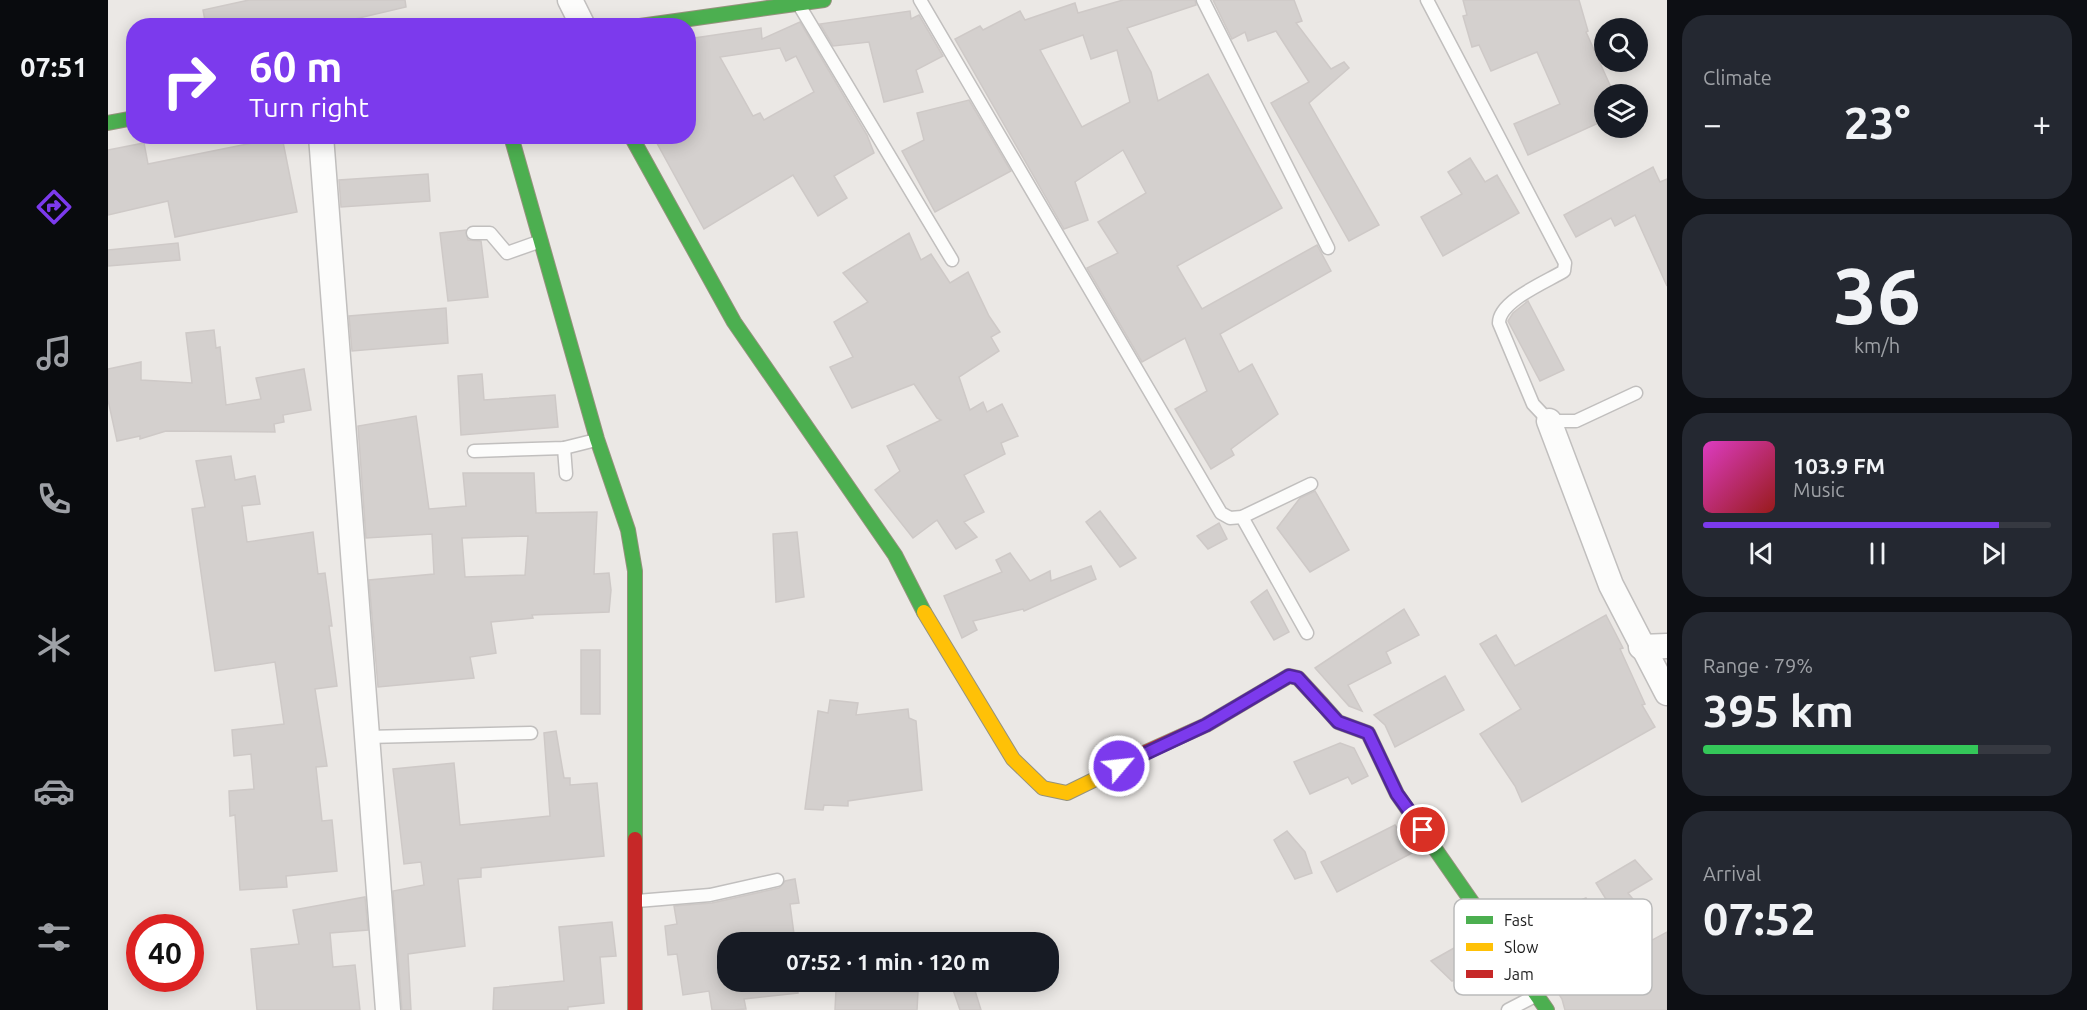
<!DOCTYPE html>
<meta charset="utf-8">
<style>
body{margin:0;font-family:Ubuntu,sans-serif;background:#242831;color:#f1f3f6;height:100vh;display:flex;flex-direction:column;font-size:22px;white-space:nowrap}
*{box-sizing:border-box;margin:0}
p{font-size:20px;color:#9ea1a6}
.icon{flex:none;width:33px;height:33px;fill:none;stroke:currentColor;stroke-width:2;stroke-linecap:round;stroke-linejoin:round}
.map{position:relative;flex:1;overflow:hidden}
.drawer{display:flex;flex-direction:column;gap:15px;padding:15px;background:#0d0f14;width:420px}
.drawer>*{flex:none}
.top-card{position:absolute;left:18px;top:18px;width:570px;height:126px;border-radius:24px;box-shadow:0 3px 15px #0003;background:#7c3aed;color:#fff;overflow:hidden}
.tools{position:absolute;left:1486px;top:18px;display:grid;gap:12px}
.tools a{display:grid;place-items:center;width:54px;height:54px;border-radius:50%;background:#171b24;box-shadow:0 3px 15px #0003;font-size:30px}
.speed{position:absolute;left:18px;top:914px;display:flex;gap:12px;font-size:30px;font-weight:700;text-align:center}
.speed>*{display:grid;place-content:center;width:78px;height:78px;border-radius:50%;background:#171b24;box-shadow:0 3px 15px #0003;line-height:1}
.speed .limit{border:9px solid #d22;background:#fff;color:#111}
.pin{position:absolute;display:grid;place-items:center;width:51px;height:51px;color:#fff;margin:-26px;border:3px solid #fff;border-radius:50%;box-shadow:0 2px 6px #0007}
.me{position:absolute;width:66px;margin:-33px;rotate:62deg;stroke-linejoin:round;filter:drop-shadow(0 0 4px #0008)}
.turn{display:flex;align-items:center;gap:21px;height:126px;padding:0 24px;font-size:27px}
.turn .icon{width:78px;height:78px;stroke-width:2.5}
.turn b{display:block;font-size:42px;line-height:51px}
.big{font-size:45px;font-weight:700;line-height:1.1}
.drawer .card{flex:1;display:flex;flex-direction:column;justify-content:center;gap:9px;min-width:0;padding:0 21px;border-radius:24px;background:#242831}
.drawer .dial{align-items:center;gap:0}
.dial b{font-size:78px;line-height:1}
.song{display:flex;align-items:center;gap:18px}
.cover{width:72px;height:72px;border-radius:9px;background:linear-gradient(135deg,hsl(310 70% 55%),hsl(0 70% 35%))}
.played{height:6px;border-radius:3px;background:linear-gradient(90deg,#7c3aed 85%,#363941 85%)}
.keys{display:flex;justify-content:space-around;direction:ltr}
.heat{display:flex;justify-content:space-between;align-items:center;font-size:33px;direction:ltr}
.charge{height:9px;border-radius:4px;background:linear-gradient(90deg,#34c759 79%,#363941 0)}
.trip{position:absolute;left:609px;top:932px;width:342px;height:60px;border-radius:24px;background:#171b24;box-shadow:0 3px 15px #0003;font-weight:700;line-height:60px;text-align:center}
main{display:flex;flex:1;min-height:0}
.dock{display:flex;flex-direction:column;width:108px;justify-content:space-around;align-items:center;background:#090b0e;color:#9ea1a6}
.dock .icon{width:42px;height:42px}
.dock .on{color:#7c3aed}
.dock b{font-size:27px;color:#f1f3f6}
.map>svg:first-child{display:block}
.building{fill:#d4d0ce;stroke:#cec9c7;stroke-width:1.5;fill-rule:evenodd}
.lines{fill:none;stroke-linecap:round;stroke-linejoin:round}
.lane-casing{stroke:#c1bfbe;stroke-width:15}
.street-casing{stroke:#c1bfbe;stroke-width:27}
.fast-casing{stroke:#95927d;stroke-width:16}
.slow-casing{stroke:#95927d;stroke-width:16}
.jam-casing{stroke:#95927d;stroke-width:16}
.lane{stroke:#fcfcfb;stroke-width:12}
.street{stroke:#fcfcfb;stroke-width:24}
.fast{stroke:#4caf50;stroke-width:14}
.slow{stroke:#ffc107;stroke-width:14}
.jam{stroke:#c62828;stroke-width:14}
.route-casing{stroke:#51269a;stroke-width:15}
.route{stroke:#7c3aed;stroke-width:10}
.key{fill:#fff;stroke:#bbb;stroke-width:1.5}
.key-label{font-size:16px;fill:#1d1d1d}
</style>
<main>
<nav class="dock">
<b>07:51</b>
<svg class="icon on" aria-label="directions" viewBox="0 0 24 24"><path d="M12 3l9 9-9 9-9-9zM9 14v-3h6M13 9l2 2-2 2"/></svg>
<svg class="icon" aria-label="music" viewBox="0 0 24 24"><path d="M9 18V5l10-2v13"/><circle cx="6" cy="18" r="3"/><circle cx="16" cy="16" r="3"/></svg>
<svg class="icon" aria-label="phone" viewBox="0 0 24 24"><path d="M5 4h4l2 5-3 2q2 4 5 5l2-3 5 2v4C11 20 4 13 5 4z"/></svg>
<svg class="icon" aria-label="climate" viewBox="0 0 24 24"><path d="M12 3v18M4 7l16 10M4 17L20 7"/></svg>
<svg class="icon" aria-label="car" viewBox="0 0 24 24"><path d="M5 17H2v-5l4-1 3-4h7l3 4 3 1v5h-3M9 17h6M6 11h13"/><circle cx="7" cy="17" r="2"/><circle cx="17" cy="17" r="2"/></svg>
<svg class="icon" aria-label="filters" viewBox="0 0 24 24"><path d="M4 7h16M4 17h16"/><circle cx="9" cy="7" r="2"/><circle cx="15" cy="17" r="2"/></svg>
</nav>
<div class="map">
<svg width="1559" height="1010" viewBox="0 0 1559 1010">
<rect width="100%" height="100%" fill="#ebe8e5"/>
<g class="building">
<path d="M141,0h156l1,7 -81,19h-119l-3,-16z"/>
<path d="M1015,0h72l1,5 -69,23 24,44 7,29 50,-27 74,134 -105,58 25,43 115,-64 14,26 -111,63 19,38 13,-8 26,50 -47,35 3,6 -23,14 -36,-60 32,-18 -22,-53 -43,24 -55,-94 31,-15 -20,-31 48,-29 -23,-43 -48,32 13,38 -24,9 -109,-190 25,-13 3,4 37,-19 5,9 50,-17 3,10zM975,35l8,24 26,-9 13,52 -48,25 -42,-77z"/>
<path d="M1105,0h81l8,21 -6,2 35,46 13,-7 5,6 -40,35 70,122 -30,16 -78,-138 38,-21 -33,-51 -28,10 -3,-9 -13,7z"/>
<path d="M1355,0h116l9,31 -2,1 28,62h-9v26l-77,35 -14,-31 46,-20 -23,-52 -46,19 -12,-26 -7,2 -9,-31 4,-1z"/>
<path d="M802,11l1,8 8,-4 24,41 -27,14 7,22 -39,10 -15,-60 -36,4 -13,-22z"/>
<path d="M692,22l67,113 7,18 -40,23 13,22 -29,18 -25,-41 -89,54 -51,-93h35v-97l73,-11 1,11zM672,48l6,13 10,-5 18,36 -50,28 -4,-7 -7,3 -33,-59z"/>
<path d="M861,100l42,71 -76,41 -33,-61 22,-11 -7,-27z"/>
<path d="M174,137l15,75 -122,25 -7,-36 -60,14v-65l36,-7 4,21z"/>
<path d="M1362,158l15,24 12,-7 22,38 -76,43 -22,-39 41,-23 -14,-22z"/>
<path d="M1545,167l7,15 7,-3v107l-32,-71 -20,11 -4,-8 -35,19 -12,-22z"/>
<path d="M320,174l2,27 -89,6 -2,-27z"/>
<path d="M358,230l2,10 13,1 7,56 -40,4 -8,-68z"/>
<path d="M801,233l12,27 10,-6 19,29 18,-11 21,44 11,16 -9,5 8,14 -40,26 11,33 13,-8 4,10 15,-8 16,32 -17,7 4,11 -41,21 20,37 -20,10 13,15 -21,12 -19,-29 -24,18 -38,-48 25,-19 -13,-25 54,-26 -4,-2 -23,-34 -62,24 -22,-41 23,-10 -19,-35 34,-20 -25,-29z"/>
<path d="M70,243l2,17 -72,6v-16z"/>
<path d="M1420,301l36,69 -24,11 -32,-60 5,-8z"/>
<path d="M338,308l2,35 -96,8 -3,-35z"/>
<path d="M106,330l2,18 4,-1 6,58 35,-6 -5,-21 48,-9 7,41 -28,5 1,7 -10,2 1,8 -109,-1 -26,8v-3l-23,5 -9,-41v-31l33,-7v18l51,3 -6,-50z"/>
<path d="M374,374l2,26 71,-5 3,32 -97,8 -3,-59z"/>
<path d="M308,416l13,93 37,-3 -3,-33h71l2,40 61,-1 -3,62 15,-1 2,17 -2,22 -77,3 1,3 -42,4 5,31 -26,4 4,21 -96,9 -9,-107 65,-6 -2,-40 -66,4 -8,-112zM420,536l-3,39 -60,2 -3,-39z"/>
<path d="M123,456l4,24 20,-4 5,28 -18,2 5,36 66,-10 5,42 7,-1 7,53h-3l8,60 -22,3 12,77 -11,1 6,54 10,-1 5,51 -51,5 1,11 -47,3 -5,-75 -5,1 -1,-25 25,-2 -3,-35 -17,2 -2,-26 52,-6 -9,-62 -60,9 -23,-162 13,-2 -9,-46z"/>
<path d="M1207,491l34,59 -39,22 -33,-44 23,-30z"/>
<path d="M992,511l36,47 -16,9 -34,-45z"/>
<path d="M1111,523l8,16 -19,10 -11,-13z"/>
<path d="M689,532l7,65 -28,5 -3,-68z"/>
<path d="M902,553l20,28 20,-10 1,10 40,-15 5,13 -72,32 -1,-2 -50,12 4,9 -15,8 -18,-42 58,-24 -6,-12z"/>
<path d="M1159,590l22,42 -15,8 -23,-38z"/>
<path d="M1296,609l15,26 -33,17 5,11 -43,22 14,26 -13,-5 -34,-38z"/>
<path d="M1498,615l17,33 -3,1 25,55 -3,1 13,22 -133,75 -7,-16 -35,-52 41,-25 -41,-65 16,-9 19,31z"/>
<rect x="473" y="650" width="19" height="64"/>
<path d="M1337,676l19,34 -69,37 -10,-22 -11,-10z"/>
<path d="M722,700l28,3 -2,12 52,-6 1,9 7,3 6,69 -74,11v5l-24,-1 -1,5 -18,-1 13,-98 10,2z"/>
<path d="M448,731l8,47h6v7l27,-2 7,73 -123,12v9l-23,2 7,67 -57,8 3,56h-9l-9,-119 31,-6 -3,-23 -17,2 -11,-95 61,-6 6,62 90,-9 -6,-83z"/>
<path d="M1232,743l14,5 14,28 -16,8 -4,-7 -38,17 -16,-32z"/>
<path d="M1287,825l19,27 -77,40 -16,-30z"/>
<path d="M1179,831l18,21 7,21 -17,6 -21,-39z"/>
<path d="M1527,860l17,19 -24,14 21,26 -42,-18 -11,-18z"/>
<path d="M687,879l4,24 -9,1 4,30 -66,8v39h69l1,12 -54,6 2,10 -12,1h-22l-3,-19 -26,4 -6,-41 -9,1 -3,-29 12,-2 -3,-18 38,-3 67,-15 6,-7z"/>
<path d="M257,897l3,33 -38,3 3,34 22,-2 5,45h-103l-6,-61 48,-5 -6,-34z"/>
<path d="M1478,898l33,60 48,-26v78h-102l-3,-11 -33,-53 38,-21 -9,-16z"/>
<path d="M504,922l4,34 -16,1 4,46 -36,4v3h-75l1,-22 70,-7 -5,-54z"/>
<path d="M1362,939l15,27 -33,15 -21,-20z"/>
<path d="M842,981h22l9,29h-21z"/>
<path d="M728,990l82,2 -1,18h-82z"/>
</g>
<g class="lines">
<defs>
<g id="lane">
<path d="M812,0l301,513 9,5 12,-1 69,-33"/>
<path d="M1095,0l125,248"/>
<path d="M1319,0l138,263 -1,8c-18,11 -65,30 -65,52l34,81 16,17h27l60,-28"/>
<path d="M691,5l153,255"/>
<path d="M365,233h17l17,20 34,-12"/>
<path d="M456,448l2,26"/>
<path d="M366,451l90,-3 32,-8"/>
<path d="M1134,517l65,116"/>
<path d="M259,737l164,-4"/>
<path d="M529,901l73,-6 67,-15"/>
<path d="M1400,1010l27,-14"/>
</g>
<g id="street">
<path d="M462,0l13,26"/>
<path d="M213,136l67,874"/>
<path d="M1441,421l62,164 56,108"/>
<path d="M1533,647l26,-1"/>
</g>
<g id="fast">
<path d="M532,26l184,-26"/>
<path d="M0,123l26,-5"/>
<path d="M403,136l86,303 31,91 7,41v268"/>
<path d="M523,136l103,186 161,233 29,57"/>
<path d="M1214,704l16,18 30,11 29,61 150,216"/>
</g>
<path id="slow" d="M816,612l89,147 30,29 24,5 41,-20"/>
<g id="jam">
<path d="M1000,773l27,-16 71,-32 83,-49 9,2 24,26"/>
<path d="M527,839v171"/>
</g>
</defs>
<use href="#lane" class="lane-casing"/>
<use href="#street" class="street-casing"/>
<use href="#fast" class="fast-casing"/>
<use href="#slow" class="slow-casing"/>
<use href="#jam" class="jam-casing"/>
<use href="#lane" class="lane"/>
<use href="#street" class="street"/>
<use href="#fast" class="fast"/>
<use href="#slow" class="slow"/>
<use href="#jam" class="jam"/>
</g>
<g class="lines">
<defs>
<path id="route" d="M1011,766l87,-41 83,-49 9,2 40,44 30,11 29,61 26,36"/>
</defs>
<use href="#route" class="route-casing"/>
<use href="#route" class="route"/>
</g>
<rect x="1346" y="899" width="198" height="96" rx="9" class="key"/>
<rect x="1358" y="916" width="27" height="8" fill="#4caf50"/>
<rect x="1358" y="943" width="27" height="8" fill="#ffc107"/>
<rect x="1358" y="970" width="27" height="8" fill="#c62828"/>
<g class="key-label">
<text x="1396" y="926">Fast</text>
<text x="1396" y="953">Slow</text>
<text x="1396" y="980">Jam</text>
</g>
</svg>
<div class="tools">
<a><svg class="icon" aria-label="search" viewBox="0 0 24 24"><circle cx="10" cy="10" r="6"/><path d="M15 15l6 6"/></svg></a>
<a><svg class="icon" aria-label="layers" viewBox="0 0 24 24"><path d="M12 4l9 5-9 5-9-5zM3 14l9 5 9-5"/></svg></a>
</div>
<div class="speed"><div class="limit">40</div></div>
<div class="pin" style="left:1315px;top:830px;background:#d93025"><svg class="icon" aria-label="arrive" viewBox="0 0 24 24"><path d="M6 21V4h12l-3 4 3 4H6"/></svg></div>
<svg class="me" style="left:1011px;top:766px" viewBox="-20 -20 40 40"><circle r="17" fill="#7c3aed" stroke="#fff" stroke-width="3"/><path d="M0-11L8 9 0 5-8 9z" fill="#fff"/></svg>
<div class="trip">07:52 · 1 min · 120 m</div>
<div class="top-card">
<div class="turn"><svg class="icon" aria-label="right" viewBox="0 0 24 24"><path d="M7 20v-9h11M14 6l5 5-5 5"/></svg><div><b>60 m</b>Turn right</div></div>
</div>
</div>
<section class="drawer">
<div class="card"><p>Climate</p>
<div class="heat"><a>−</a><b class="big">23°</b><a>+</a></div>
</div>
<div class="card dial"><b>36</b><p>km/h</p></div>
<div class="card">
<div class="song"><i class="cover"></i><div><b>103.9 FM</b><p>Music</p></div></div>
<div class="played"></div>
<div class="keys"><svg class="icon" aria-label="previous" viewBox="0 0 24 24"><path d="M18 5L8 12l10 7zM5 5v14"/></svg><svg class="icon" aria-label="pause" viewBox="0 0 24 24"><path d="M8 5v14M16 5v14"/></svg><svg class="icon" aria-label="next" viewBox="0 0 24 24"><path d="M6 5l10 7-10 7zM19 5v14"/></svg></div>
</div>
<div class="card"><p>Range · 79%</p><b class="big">395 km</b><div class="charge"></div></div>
<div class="card"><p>Arrival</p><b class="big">07:52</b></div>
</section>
</main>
